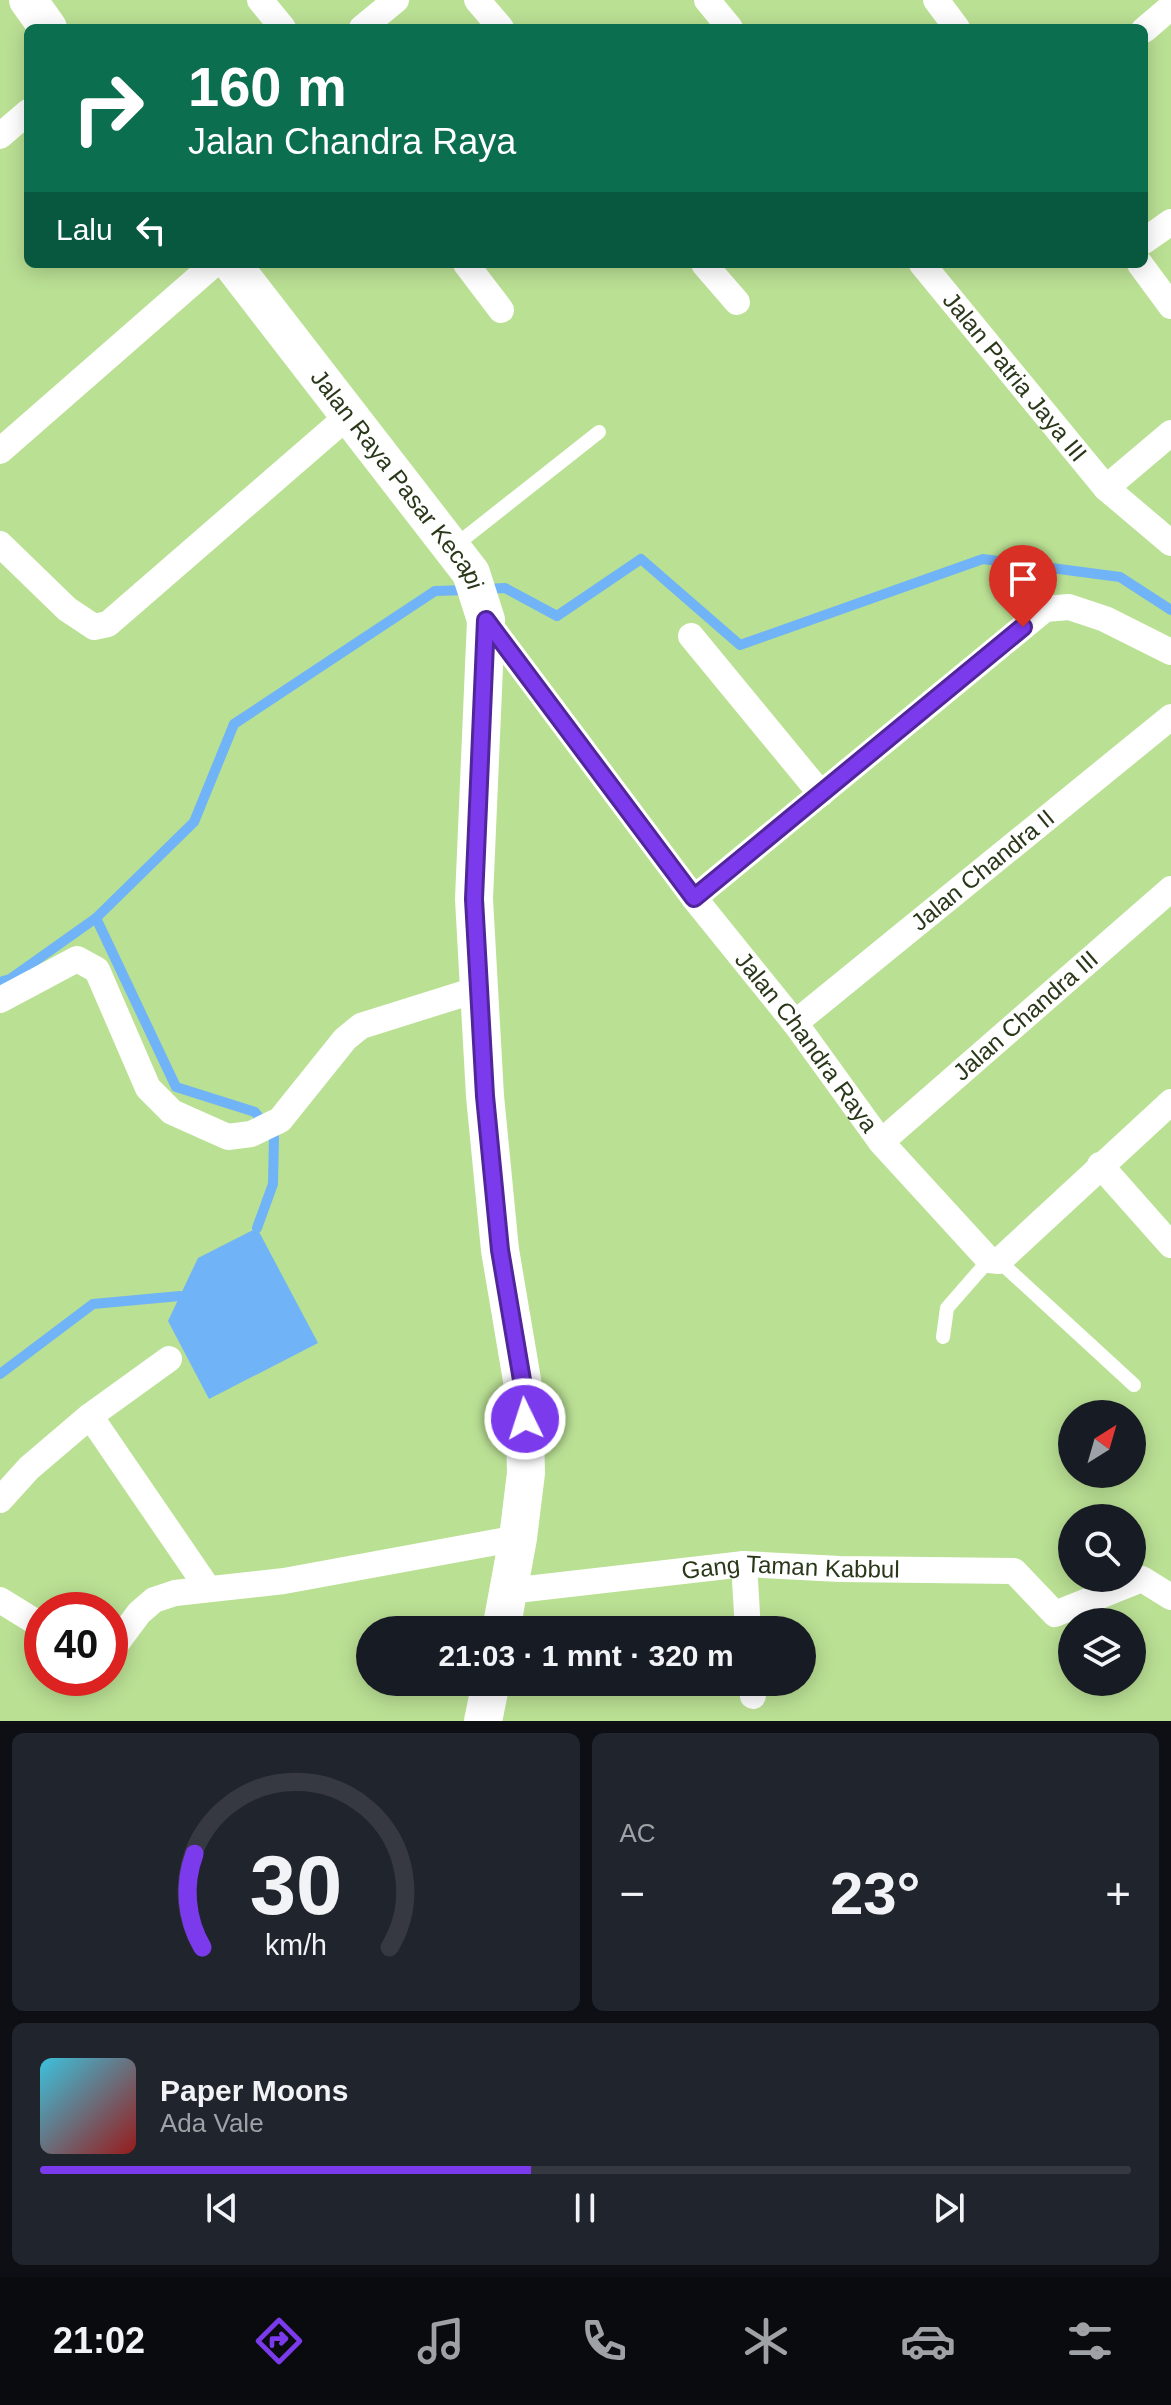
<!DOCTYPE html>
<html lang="id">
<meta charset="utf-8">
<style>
body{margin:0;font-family:Arial,sans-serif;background:#20242c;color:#f1f3f6;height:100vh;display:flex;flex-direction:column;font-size:30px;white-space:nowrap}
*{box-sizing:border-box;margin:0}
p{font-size:26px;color:#9ea1a6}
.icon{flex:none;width:44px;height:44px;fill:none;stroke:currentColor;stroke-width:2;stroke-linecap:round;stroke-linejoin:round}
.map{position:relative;height:1721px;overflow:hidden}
.side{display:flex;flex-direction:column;gap:12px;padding:12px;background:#0d0f14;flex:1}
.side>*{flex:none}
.top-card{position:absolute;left:24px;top:24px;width:1124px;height:244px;border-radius:12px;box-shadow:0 4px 20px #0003;background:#0b6e4f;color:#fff;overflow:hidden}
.needle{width:52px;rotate:37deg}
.buttons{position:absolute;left:1058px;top:1400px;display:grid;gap:16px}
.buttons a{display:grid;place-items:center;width:88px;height:88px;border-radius:50%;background:#171b24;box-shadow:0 4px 20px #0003;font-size:40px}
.speed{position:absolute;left:24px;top:1592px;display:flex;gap:16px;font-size:40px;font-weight:700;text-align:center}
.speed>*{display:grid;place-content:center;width:104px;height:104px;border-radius:50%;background:#171b24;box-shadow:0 4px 20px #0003;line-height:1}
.speed .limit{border:12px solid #d22;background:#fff;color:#111}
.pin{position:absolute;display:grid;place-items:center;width:68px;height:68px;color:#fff;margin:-82px -34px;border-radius:50% 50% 50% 0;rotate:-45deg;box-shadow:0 0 8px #0007}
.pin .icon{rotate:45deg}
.me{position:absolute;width:88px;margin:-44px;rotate:356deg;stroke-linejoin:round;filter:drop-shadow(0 0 6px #0008)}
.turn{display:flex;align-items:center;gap:28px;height:168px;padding:0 32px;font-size:36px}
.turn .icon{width:104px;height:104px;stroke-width:2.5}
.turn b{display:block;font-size:56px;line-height:68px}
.then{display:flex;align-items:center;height:76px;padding:0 32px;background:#0003;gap:16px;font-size:30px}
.big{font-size:60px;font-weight:700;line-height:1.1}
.side .tile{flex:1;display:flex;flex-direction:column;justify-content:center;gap:12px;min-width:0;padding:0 28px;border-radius:12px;background:#20242c}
.side .dial{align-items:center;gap:0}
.dial svg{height:208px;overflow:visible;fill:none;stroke:#363941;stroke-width:7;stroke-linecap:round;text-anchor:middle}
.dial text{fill:#f1f3f6;stroke:none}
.song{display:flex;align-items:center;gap:24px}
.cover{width:96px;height:96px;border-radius:12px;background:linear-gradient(135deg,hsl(190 70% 55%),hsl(0 70% 35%))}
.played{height:8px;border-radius:4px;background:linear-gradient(90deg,#7c3aed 45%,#363941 45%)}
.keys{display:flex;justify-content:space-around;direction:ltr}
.heat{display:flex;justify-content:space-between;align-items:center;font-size:44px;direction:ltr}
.side .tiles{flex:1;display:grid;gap:12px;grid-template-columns:1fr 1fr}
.tile:last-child{grid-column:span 2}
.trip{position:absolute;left:356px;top:1616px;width:460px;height:80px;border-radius:40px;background:#171b24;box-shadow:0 4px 20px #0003;font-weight:700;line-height:80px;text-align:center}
.tab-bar{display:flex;height:128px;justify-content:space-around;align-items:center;background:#090b0e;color:#9ea1a6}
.tab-bar .icon{width:56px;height:56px}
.tab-bar .current{color:#7c3aed}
.tab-bar b{font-size:36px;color:#f1f3f6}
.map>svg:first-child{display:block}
.water{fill:#70b3f7}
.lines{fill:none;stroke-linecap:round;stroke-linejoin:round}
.stream{stroke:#70b3f7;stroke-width:10}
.lane{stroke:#fff;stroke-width:14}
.street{stroke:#fff;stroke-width:26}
.secondary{stroke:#fff;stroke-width:38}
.route-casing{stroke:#51269a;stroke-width:20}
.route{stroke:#7c3aed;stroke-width:14}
.labels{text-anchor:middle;stroke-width:8;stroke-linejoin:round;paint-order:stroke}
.street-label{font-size:24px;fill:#2a381a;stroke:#c7eda1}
</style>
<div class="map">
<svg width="1171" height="1721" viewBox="0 0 1171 1721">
<rect width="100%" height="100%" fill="#bae094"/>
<path class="water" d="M257,1228l61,115 -109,56 -41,-78 30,-63z"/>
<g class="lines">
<g class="stream">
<path d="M484,589l21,-1 52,28 84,-57 99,86 243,-86 137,18 51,33"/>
<path d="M96,918l80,169 79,25 19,24 -1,48 -16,44"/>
<path d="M0,982l10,-3 86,-61 98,-96 40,-98 201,-133 33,-1"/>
<path d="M0,1374l93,-70 87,-8"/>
</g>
<g class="lane">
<path d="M452,548l147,-116"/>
<path d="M999,1261l135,124"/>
<path d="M943,1337l4,-29 42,-48"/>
</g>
<g class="street">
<path d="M260,0l23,28"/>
<path d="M477,0l24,28"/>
<path d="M707,0l23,28"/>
<path d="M936,0l21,28"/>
<path d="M362,28l34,-28"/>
<path d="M1144,30l27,-23"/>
<path d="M0,136l28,-24"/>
<path d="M1144,241l27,-19"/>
<path d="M466,264l35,46"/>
<path d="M704,264l33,38"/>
<path id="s1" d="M922,264l184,224 65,55"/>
<path d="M1140,264l31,42"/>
<path d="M0,451l214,-187"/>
<path d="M1106,488l65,-55"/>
<path d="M0,544l67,65 27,18 14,-3 241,-209"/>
<path id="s2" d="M486,620l208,278 101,125 86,119 108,118 10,1 172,-159"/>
<path d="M691,636l130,158"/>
<path d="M694,898l351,-289 24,-2 36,12 66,33"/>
<path d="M0,1000l77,-41 20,11 51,118 24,24 56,25 23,-3 29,-14 65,-81 16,-13 118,-37"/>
<path id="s3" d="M795,1023l376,-306"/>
<path id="s4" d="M881,1142l290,-253"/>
<path d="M1100,1165l71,80"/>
<path d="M90,1416l79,-57"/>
<path d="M0,1500l29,-32 61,-52 117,171"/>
<path d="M744,1564l4,66"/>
<path id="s5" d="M508,1591l236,-27 96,5 174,2 41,43 87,-35 29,18"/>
<path d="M0,1600l42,26"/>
<path d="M110,1652l29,-39 15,-13 21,-7 109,-12 234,-43"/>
<path d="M752,1682l1,14"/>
</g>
<g class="secondary">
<path d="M28,0l20,28"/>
<path id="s6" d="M232,264l239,309 15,47 -12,279 11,197 15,154 24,142 2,81 -8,65 -17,92"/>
<path d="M483,1721l8,-39"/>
</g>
</g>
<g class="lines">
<defs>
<path id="route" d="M525,1419l-1,-27 -24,-142 -15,-154 -11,-197 12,-279 208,278 329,-271"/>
</defs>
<use href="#route" class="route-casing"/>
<use href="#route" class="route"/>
</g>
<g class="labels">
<g class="street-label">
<text dy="8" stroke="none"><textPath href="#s1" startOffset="146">Jalan Patria Jaya III</textPath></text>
<text dy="8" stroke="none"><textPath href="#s6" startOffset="272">Jalan Raya Pasar Kecapi</textPath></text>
<text dy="8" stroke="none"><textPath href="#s3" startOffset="242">Jalan Chandra II</textPath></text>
<text dy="8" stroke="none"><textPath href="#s4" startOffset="192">Jalan Chandra III</textPath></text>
<text dy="8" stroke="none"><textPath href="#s2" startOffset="530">Jalan Chandra Raya</textPath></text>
<text dy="8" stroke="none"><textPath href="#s5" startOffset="284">Gang Taman Kabbul</textPath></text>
</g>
</g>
</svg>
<div class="buttons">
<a><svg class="needle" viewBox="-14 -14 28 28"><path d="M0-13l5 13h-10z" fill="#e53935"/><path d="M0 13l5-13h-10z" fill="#9ea1a6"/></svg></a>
<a><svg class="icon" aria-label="search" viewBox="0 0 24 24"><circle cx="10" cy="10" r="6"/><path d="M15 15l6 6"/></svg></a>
<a><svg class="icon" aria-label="layers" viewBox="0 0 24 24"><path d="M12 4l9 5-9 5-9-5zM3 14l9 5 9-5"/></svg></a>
</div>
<div class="speed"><div class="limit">40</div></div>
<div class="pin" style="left:1023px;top:627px;background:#d93025"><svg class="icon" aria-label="arrive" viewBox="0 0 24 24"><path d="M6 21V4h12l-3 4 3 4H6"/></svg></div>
<svg class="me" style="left:525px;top:1419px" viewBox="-20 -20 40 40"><circle r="17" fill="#7c3aed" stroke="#fff" stroke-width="3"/><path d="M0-11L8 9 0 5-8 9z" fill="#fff"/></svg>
<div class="trip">21:03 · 1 mnt · 320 m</div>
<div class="top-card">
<div class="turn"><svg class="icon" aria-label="right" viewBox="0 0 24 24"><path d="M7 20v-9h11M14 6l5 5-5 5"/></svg><div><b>160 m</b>Jalan Chandra Raya</div></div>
<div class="then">Lalu<svg class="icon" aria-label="left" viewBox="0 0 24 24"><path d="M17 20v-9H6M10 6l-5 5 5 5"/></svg></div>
</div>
</div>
<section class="side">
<div class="tiles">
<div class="tile dial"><svg viewBox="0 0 100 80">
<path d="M14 69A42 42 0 1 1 86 69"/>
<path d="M14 69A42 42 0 0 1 11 33" stroke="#7c3aed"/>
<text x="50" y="56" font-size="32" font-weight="700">30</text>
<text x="50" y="72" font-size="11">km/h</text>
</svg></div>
<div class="tile"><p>AC</p>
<div class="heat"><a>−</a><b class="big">23°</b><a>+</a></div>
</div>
<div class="tile">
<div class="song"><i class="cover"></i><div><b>Paper Moons</b><p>Ada Vale</p></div></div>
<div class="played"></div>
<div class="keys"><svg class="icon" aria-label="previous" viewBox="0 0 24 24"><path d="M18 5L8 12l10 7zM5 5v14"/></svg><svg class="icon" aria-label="pause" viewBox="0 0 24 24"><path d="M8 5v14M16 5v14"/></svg><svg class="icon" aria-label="next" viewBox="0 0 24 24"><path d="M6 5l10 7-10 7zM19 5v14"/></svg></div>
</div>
</div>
</section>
<nav class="tab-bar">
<b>21:02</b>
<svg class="icon current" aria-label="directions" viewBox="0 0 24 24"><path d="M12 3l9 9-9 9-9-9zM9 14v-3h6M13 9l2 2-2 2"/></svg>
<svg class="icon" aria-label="music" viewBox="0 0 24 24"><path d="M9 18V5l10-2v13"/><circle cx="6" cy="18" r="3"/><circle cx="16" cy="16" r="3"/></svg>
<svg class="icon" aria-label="phone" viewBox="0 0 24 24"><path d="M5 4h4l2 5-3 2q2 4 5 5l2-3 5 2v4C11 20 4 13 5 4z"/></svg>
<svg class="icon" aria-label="climate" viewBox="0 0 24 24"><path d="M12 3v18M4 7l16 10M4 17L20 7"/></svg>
<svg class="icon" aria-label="car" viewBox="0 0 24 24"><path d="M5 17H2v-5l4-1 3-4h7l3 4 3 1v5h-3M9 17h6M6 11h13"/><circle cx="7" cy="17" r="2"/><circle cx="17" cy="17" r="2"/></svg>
<svg class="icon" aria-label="filters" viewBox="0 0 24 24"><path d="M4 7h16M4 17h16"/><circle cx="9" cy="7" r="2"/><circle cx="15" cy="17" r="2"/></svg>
</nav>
